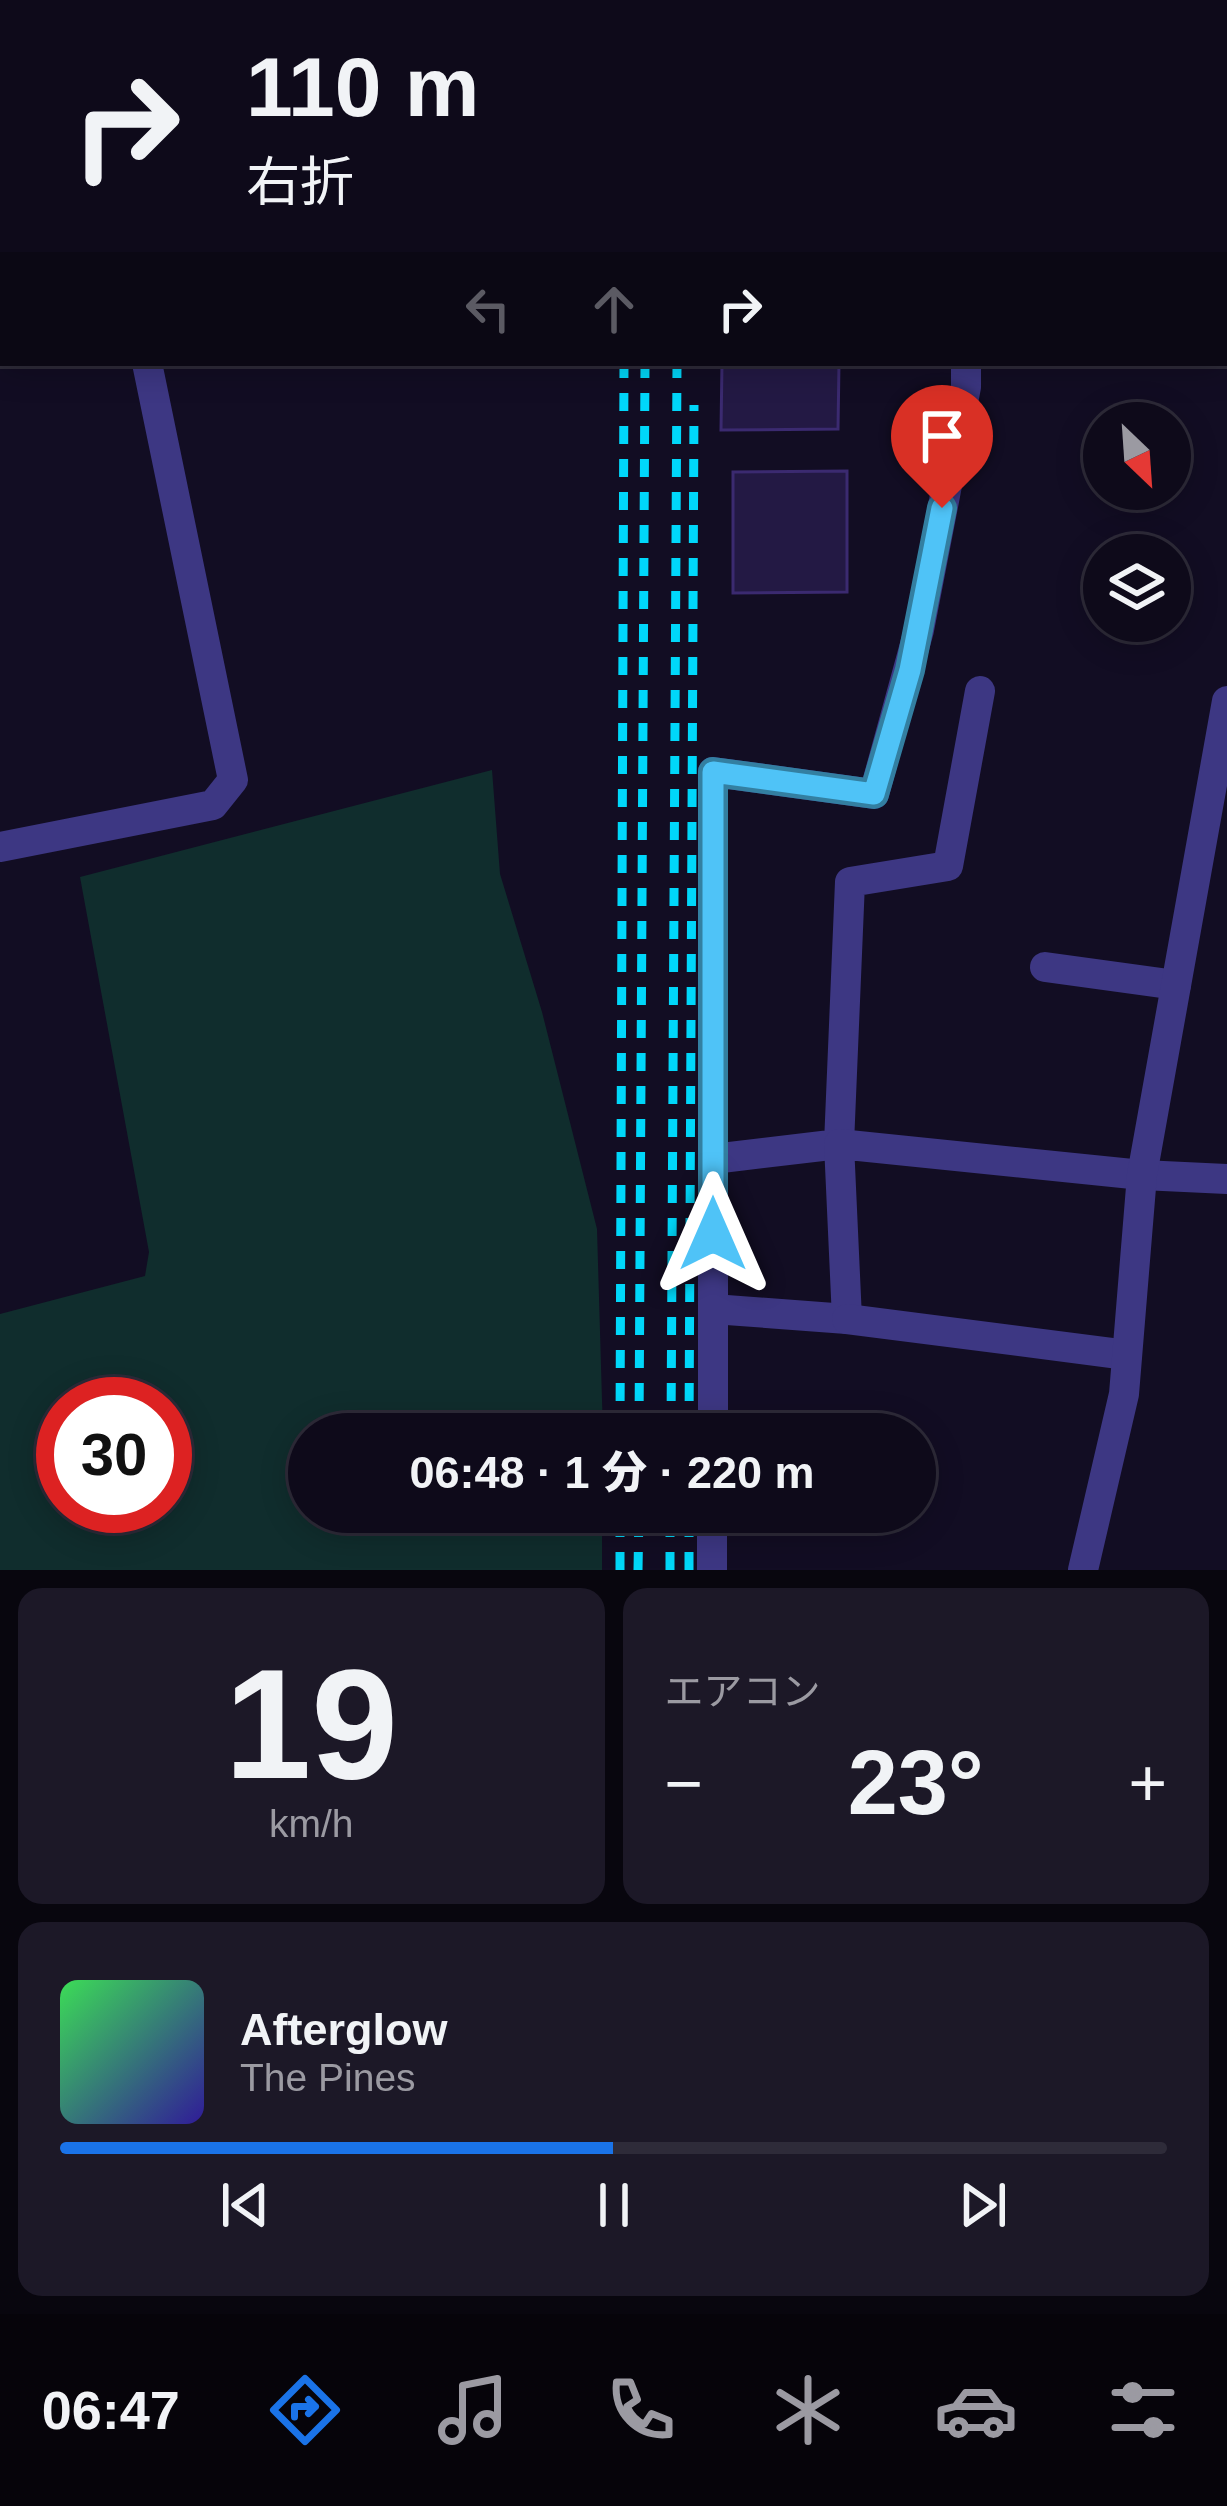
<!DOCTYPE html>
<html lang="ja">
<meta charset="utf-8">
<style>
body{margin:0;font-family:Arial,"Noto Sans JP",sans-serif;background:#1c1827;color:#f1f3f6;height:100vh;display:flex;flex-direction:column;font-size:45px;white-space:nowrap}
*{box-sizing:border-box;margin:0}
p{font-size:39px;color:#9b9aa2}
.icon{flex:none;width:66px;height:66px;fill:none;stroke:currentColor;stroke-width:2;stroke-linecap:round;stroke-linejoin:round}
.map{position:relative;height:1570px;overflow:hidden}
.panel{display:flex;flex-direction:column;gap:18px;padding:18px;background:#08060e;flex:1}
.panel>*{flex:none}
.guide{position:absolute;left:0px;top:0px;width:1227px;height:366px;box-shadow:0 6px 30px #0003,0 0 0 3px #2e2b39;background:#0e0a1a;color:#f1f3f6;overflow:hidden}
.needle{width:78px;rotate:155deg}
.fabs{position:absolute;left:1083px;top:402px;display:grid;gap:24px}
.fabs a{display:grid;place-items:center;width:108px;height:108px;border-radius:50%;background:#0e0a1a;box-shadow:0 6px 30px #0003,0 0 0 3px #2e2b39;font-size:60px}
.speed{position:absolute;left:36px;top:1377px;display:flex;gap:24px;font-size:60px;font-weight:700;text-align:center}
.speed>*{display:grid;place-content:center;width:156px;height:156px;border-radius:50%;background:#0e0a1a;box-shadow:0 6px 30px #0003,0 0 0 3px #2e2b39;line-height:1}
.speed .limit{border:18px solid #d22;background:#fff;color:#111}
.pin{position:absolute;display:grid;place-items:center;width:102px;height:102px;color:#fff;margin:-123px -51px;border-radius:50% 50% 50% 0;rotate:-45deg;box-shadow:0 0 12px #0007}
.pin .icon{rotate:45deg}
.me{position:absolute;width:132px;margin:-66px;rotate:0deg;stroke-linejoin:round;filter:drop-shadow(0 0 9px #0008)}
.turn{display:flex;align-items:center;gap:42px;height:252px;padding:0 48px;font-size:54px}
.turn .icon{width:156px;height:156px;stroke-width:2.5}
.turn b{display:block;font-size:84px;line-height:102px}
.lanes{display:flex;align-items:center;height:114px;padding:0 48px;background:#0003;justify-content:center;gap:60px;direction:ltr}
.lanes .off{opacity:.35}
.big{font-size:90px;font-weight:800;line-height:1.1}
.panel .widget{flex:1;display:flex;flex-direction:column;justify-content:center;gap:18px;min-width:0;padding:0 42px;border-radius:24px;background:#1c1827}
.panel .dial{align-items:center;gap:0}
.dial b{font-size:156px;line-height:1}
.song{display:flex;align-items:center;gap:36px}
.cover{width:144px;height:144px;border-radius:18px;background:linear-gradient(135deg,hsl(130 70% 55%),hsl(250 70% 35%))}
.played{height:12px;border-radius:6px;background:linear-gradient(90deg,#1a73e8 50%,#2e2b39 50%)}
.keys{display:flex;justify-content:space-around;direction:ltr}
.heat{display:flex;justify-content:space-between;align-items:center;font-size:66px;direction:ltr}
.panel .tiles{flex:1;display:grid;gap:18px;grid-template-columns:1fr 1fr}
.widget:last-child{grid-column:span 2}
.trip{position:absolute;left:288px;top:1413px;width:648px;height:120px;border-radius:60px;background:#0e0a1a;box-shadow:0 6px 30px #0003,0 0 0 3px #2e2b39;font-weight:800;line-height:120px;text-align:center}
.menu{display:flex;height:192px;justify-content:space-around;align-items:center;background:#06040a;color:#9b9aa2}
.menu .icon{width:84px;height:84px}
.menu .active{color:#1a73e8}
.menu b{font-size:54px;color:#f1f3f6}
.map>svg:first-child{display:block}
.green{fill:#102d2d;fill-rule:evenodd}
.building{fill:#231944;stroke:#3b2a70;stroke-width:3}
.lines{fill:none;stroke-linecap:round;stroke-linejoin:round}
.minor{stroke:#3d3783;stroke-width:30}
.rail{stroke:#00d7fa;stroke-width:9;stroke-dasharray:18 15;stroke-linecap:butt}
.route-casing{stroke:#337fa1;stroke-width:30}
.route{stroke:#4fc3f7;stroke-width:21}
</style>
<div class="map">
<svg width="1227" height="1570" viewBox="0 0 1227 1570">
<rect width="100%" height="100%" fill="#120d23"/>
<path class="green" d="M492,770l8,104 42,138 55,217 6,205h-294v78h293v58h-602v-256l145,-38 4,-24 -69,-375zM63,1404h102v102h-102z"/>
<g class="building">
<rect x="725" y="0" width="78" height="3"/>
<path d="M722,363h117l-1,66 -117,1z"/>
<path d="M847,471v121l-114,1v-121z"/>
</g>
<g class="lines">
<g class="minor">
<path d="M71,0l1,3"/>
<path d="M970,3v-3"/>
<path d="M1224,263l3,1"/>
<path d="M1224,354h3"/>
<path d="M0,847l213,-42 20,-25 -86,-417"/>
<path d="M1045,967l131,18"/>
<path d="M713,1159l126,-15 11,-262 98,-16 32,-175"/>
<path d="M713,1309l134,10 -8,-175 303,31 85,4"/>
<path d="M847,1319l280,36"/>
<path d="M713,1434v-662l161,22 45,-164 47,-243v-24"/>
<path d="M712,1570v-58"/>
<path d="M1083,1570l41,-176 18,-219 85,-474"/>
</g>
<g class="rail">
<path d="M626,3v-3"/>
<path d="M647,3v-3"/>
<path d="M679,3v-3"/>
<path d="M620,1434l4,-1071"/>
<path d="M639,1434l6,-1071"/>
<path d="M671,1434l6,-1071"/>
<path d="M689,1434l5,-1029"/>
<path d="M620,1570v-58"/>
<path d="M638,1570l1,-58"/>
<path d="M670,1570v-58"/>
<path d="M689,1570v-58"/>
</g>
</g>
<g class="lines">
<defs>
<path id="route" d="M713,1234v-462l161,22 36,-124 32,-162"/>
</defs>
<use href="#route" class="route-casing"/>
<use href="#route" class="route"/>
</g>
</svg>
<div class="fabs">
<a><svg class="needle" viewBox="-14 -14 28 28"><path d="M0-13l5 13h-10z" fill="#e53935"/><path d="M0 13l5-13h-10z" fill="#9b9aa2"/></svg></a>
<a><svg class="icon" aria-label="layers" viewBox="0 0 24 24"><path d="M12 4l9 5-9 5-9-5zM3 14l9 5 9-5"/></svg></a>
</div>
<div class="speed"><div class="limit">30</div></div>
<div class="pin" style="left:942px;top:508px;background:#d93025"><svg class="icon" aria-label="arrive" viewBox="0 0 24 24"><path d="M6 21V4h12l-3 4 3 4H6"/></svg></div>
<svg class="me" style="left:713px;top:1234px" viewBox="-20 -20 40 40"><path d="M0-17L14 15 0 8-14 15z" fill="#4fc3f7" stroke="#fff" stroke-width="4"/></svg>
<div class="trip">06:48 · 1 分 · 220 m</div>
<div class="guide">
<div class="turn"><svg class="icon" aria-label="right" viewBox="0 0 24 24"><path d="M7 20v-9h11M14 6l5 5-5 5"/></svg><div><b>110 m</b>右折</div></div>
<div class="lanes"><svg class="icon off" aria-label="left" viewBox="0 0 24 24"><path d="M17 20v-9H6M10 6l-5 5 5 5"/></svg><svg class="icon off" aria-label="ahead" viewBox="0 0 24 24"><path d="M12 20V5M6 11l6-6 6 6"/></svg><svg class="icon" aria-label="right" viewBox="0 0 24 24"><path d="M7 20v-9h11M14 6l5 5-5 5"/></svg></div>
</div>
</div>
<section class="panel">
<div class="tiles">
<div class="widget dial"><b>19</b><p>km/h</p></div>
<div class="widget"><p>エアコン</p>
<div class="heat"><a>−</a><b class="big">23°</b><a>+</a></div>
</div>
<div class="widget">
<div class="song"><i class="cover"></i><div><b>Afterglow</b><p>The Pines</p></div></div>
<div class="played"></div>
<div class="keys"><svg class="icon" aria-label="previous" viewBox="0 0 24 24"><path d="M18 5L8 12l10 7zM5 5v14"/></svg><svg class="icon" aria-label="pause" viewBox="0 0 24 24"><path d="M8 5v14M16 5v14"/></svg><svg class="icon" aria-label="next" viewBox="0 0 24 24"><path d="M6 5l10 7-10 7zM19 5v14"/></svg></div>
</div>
</div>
</section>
<nav class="menu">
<b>06:47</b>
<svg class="icon active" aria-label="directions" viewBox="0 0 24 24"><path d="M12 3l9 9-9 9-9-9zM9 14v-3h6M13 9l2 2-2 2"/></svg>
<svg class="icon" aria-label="music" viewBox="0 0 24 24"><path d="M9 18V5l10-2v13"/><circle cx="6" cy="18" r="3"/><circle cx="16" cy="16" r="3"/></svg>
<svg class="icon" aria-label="phone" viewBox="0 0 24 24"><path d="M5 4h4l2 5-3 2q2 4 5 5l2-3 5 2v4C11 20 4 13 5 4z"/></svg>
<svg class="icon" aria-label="climate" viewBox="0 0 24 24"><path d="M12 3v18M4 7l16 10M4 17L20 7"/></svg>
<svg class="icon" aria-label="car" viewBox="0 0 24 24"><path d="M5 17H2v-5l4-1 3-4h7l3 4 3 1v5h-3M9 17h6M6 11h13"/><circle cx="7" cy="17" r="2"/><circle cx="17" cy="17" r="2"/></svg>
<svg class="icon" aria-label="filters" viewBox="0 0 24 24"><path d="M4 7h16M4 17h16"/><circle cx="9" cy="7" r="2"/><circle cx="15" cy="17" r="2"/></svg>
</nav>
